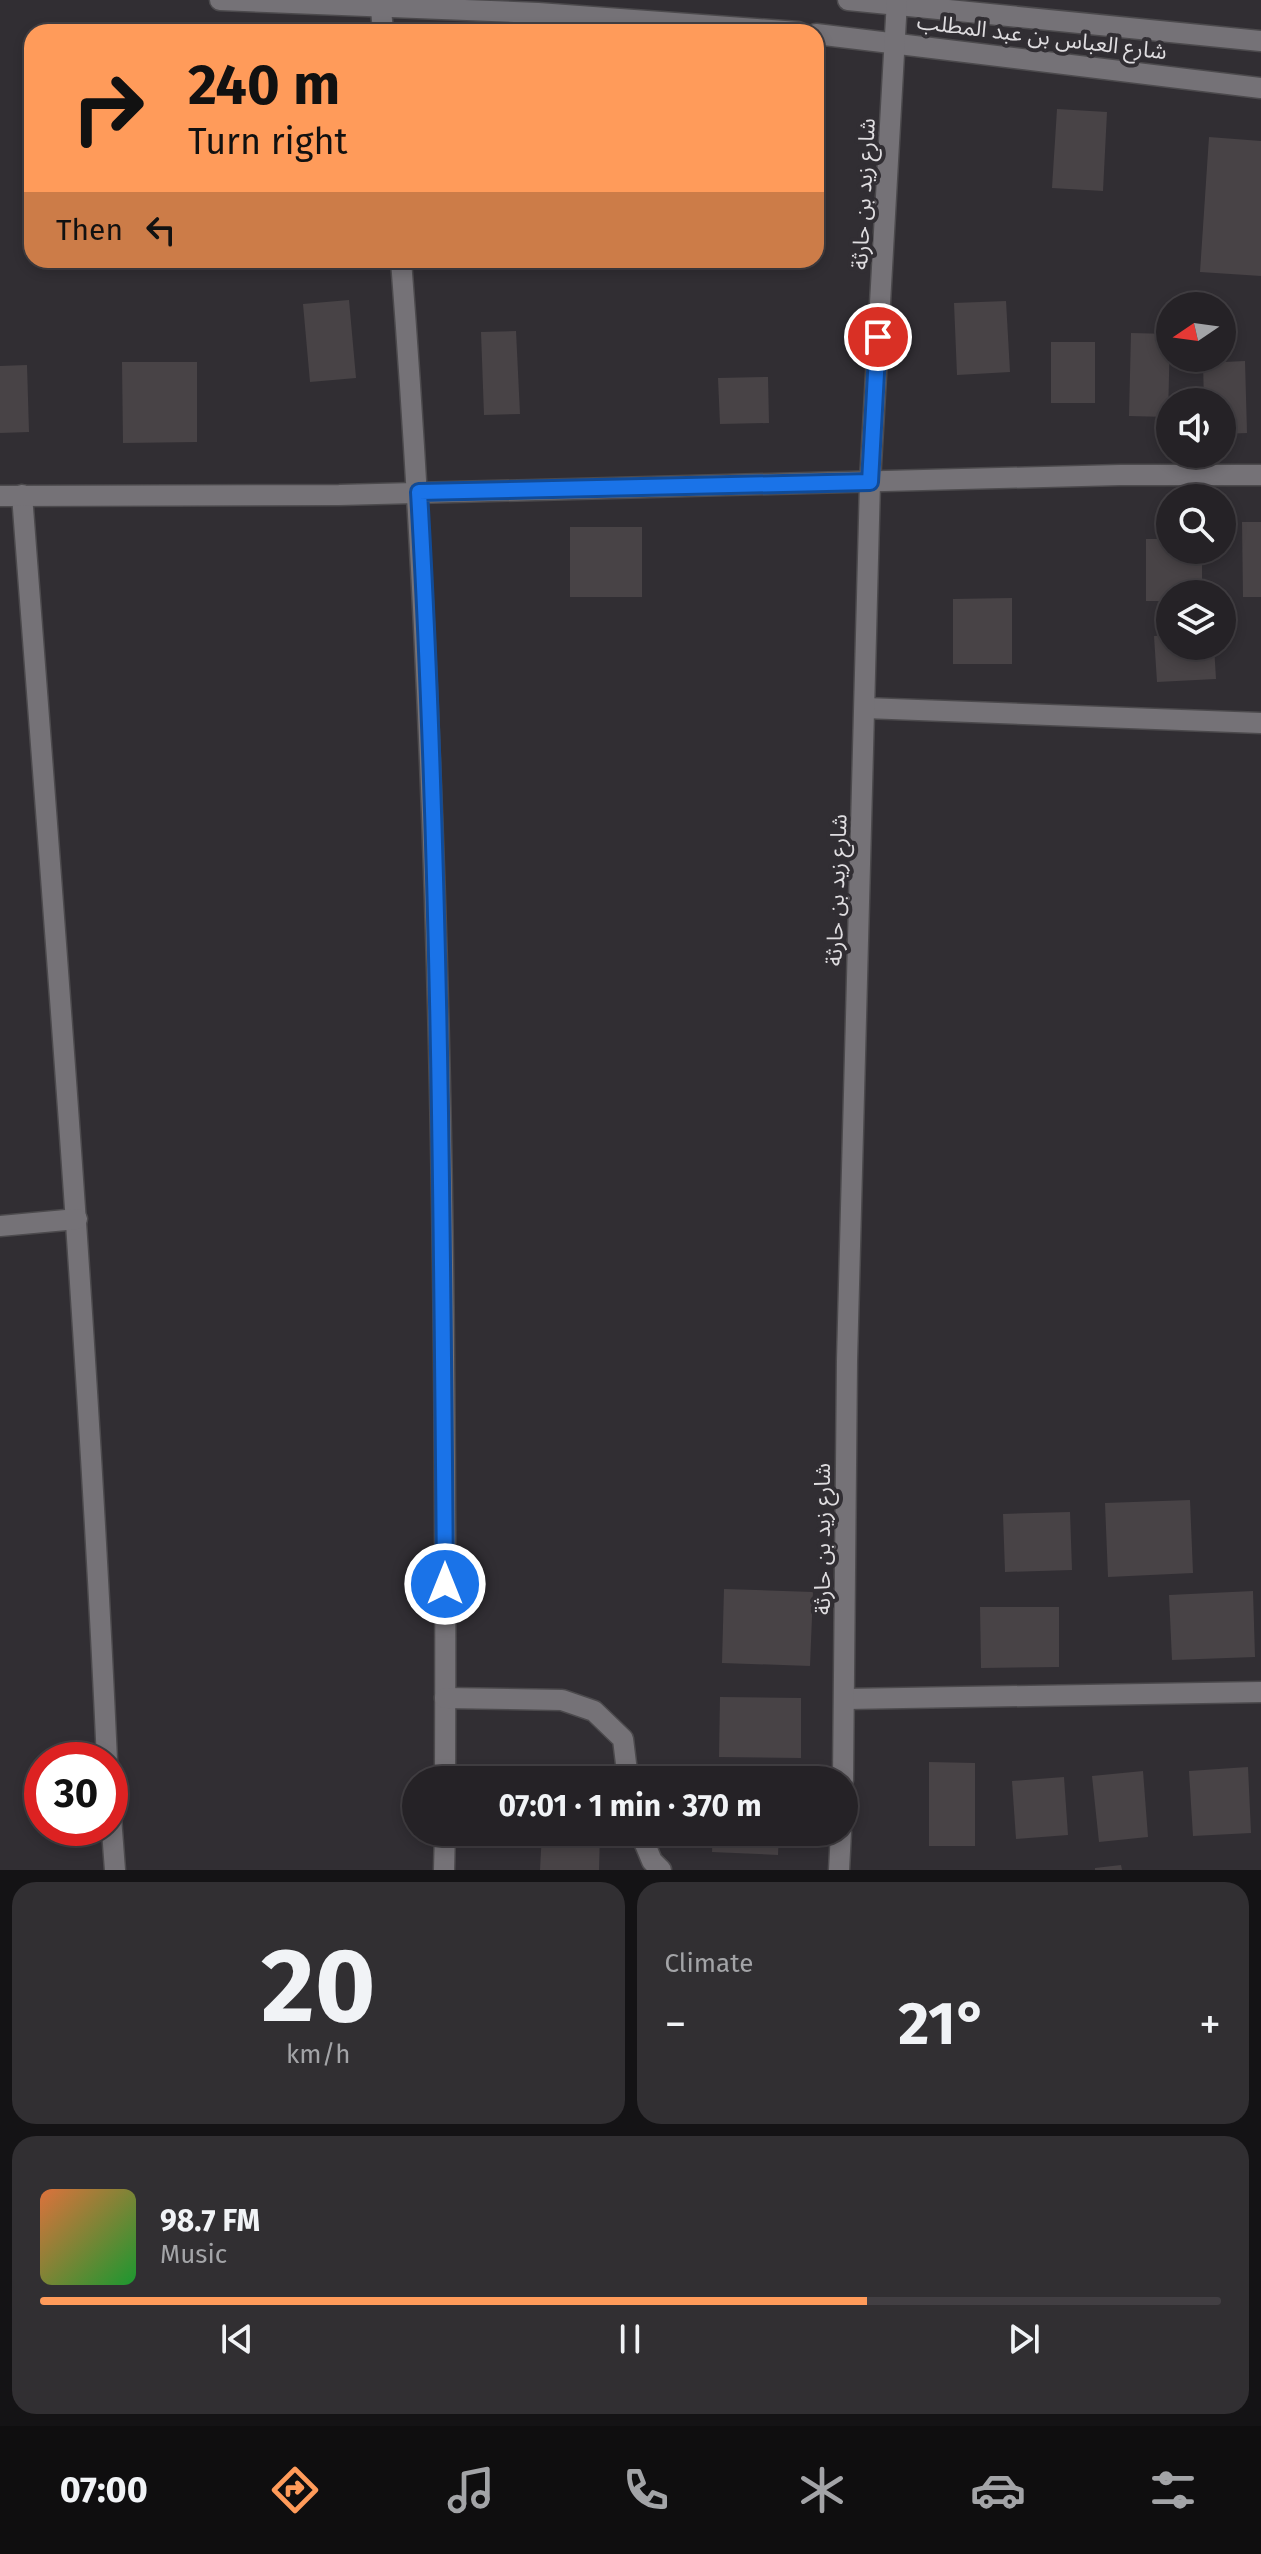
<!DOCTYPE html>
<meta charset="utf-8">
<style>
body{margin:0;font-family:"Fira Sans","Noto Sans Arabic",sans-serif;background:#312f32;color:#f1f3f6;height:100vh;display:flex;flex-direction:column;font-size:30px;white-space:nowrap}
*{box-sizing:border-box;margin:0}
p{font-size:26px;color:#a3a4a7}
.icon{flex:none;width:44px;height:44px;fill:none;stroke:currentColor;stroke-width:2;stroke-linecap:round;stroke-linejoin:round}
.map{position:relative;height:1870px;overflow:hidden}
.side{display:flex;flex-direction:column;gap:12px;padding:12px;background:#141315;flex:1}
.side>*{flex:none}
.top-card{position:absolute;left:24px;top:24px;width:800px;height:244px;border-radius:24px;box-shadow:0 4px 12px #0003,0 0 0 2px #423f43;background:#ff9b5a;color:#111;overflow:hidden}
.needle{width:52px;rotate:257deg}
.buttons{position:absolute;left:1156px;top:292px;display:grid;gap:16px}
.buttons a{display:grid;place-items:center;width:80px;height:80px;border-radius:50%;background:#252226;box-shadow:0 4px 12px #0003,0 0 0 2px #423f43;font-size:40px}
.speed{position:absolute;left:24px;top:1742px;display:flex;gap:16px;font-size:40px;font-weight:700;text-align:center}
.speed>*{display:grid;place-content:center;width:104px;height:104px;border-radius:50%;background:#252226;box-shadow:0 4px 12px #0003,0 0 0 2px #423f43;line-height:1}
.speed .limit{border:12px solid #d22;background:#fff;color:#111}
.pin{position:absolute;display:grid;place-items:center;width:68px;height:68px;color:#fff;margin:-34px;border:4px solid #fff;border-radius:50%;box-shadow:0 2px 8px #0007}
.me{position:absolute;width:88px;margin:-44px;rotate:0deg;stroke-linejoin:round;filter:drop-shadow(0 0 6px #0008)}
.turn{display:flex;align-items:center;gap:28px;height:168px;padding:0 32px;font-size:36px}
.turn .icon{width:104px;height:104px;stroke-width:2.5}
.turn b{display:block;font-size:56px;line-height:68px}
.then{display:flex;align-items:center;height:76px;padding:0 32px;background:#0003;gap:16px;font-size:30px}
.big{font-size:60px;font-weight:700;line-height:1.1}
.side .card{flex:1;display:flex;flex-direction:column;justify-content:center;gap:12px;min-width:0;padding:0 28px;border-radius:24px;background:#312f32}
.side .dial{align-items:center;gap:0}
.dial b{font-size:104px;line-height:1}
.song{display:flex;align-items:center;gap:24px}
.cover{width:96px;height:96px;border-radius:12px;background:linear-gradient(135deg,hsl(20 70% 55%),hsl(130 70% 35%))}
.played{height:8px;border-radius:4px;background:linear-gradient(90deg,#ff9b5a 70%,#423f43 70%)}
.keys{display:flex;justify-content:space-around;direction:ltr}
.heat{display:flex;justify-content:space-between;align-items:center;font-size:44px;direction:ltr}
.side .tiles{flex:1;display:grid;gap:12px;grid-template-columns:1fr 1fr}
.card:last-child{grid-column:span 2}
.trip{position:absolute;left:402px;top:1766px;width:456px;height:80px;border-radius:40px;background:#252226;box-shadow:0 4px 12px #0003,0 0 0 2px #423f43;font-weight:700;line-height:80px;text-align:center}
.dock{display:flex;height:128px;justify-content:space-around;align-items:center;background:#0f0e0f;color:#a3a4a7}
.dock .icon{width:56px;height:56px}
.dock .active{color:#ff9b5a}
.dock b{font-size:36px;color:#f1f3f6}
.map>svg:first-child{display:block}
.building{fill:#484346}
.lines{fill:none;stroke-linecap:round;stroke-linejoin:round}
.minor-casing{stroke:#4c4a4d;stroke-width:23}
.tertiary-casing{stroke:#4c4a4d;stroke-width:23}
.minor{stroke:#757277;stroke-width:20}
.tertiary{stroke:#757277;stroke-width:20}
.route-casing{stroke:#114b97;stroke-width:20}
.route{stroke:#1a73e8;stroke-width:14}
.labels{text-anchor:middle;stroke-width:8;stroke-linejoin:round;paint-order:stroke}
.street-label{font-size:22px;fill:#dfdde0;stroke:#312e33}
</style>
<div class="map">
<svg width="1261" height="1870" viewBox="0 0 1261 1870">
<rect width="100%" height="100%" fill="#312e33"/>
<g class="building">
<path d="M1057,109l50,3 -4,79 -51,-3z"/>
<path d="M1209,137l52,4v135l-61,-4z"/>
<path d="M349,300l7,78 -46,4 -7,-78z"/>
<path d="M1006,301l4,71 -53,3 -3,-72z"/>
<path d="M516,331l4,83 -36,1 -3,-83z"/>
<path d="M1131,333l39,1 -2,83 -39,-1z"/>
<rect x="1051" y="342" width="44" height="61"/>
<path d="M1245,361l2,72 -25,1v-32h-18l-1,-39z"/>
<path d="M122,362h75v80l-74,1z"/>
<path d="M27,365l2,67 -29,1v-67z"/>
<path d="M768,377l1,46 -49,1 -2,-46z"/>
<path d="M1242,522h19v75h-18z"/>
<rect x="570" y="527" width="72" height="70"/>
<path d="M1146,539h24v11h32v44h-32v7h-24z"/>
<path d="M1012,598v66h-59v-65z"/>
<path d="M1170,635v11h44l2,33 -59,3 -3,-46z"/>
<path d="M1190,1500l3,73 -85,4 -3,-74z"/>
<path d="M1070,1512l2,58 -67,2 -2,-58z"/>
<path d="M724,1589l89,3 -3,74 -88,-3z"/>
<path d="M1253,1591l2,66 -83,3 -3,-65z"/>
<path d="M980,1607h79v60l-78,1z"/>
<path d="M720,1697l81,1v60l-82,-1z"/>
<path d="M929,1762l46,1v83h-46z"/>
<path d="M1248,1767l3,66 -58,3 -4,-65z"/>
<path d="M1143,1771l5,66 -49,5 -7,-66z"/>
<path d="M1064,1777l4,58 -52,4 -4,-58z"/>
<path d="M542,1832h58l-1,38h-59z"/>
<path d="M713,1832h66l-1,23 -66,-3z"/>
<path d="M1121,1865l1,5h-27v-2z"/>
</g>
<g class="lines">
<defs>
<g id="minor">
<path d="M381,9l2,23"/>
<path d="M401,260c39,505 46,1013 44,1520"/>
<path d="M22,495c32,422 66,843 85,1265"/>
<path d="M0,496l339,-1 781,-20h141"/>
<path d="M865,708l396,15"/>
<path d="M0,1226l77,-7"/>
<path d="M445,1698l117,2 32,11 29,28 5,41"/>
<path d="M846,1699l415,-7"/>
<path d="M110,1804l5,66"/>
<path d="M640,1832l12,29 9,9"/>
<path d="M444,1870l1,-38"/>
</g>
<g id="tertiary">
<path d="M220,0l318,13 260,19"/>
<path d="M848,0l413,41"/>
<path d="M816,34l445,54"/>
<path d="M843,1780l4,-419 23,-879 27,-482"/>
<path d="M839,1870l2,-38"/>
</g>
</defs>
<use href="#minor" class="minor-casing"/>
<use href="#tertiary" class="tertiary-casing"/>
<use href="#minor" class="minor"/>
<use href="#tertiary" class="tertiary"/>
</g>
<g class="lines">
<defs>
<path id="route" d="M445,1584c-3,-364 -5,-729 -26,-1092l451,-10 8,-145"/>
</defs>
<use href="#route" class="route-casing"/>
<use href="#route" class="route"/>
</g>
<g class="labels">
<g class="street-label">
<text transform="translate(1042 36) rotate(7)" y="8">شارع العباس بن عبد المطلب</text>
<text transform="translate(863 194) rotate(-87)" y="8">شارع زيد بن حارثة</text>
<text transform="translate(836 890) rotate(-88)" y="8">شارع زيد بن حارثة</text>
<text transform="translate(822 1539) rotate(-90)" y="8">شارع زيد بن حارثة</text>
</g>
</g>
</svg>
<div class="buttons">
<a><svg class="needle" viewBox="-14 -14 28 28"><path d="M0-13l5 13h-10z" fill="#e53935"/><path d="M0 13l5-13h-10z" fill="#a3a4a7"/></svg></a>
<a><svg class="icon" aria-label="sound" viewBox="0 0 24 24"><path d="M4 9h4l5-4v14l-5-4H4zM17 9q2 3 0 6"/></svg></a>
<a><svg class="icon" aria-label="search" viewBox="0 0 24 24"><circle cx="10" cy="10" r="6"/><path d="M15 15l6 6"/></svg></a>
<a><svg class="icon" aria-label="layers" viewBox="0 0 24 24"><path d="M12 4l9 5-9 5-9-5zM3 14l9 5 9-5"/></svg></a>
</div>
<div class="speed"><div class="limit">30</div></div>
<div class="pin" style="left:878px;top:337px;background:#d93025"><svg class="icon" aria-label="arrive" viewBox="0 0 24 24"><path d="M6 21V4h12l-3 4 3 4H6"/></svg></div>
<svg class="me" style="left:445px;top:1584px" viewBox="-20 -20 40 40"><circle r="17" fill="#1a73e8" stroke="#fff" stroke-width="3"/><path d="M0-11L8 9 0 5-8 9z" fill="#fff"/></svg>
<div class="trip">07:01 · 1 min · 370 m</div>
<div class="top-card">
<div class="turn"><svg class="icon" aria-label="right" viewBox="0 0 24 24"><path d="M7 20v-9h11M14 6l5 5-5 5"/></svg><div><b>240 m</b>Turn right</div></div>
<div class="then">Then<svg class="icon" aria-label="left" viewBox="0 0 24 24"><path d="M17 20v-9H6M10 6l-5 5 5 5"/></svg></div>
</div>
</div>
<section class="side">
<div class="tiles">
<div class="card dial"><b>20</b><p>km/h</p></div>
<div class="card"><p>Climate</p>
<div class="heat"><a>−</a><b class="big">21°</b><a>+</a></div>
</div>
<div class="card">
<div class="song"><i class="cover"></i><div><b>98.7 FM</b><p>Music</p></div></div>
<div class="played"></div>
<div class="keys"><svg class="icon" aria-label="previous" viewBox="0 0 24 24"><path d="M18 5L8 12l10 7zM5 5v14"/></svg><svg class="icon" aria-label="pause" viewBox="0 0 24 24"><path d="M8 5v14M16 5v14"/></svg><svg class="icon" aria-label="next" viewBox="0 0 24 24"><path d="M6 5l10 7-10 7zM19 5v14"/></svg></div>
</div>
</div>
</section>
<nav class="dock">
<b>07:00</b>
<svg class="icon active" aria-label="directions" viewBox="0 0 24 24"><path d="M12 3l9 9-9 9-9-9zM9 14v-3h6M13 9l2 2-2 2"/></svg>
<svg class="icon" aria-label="music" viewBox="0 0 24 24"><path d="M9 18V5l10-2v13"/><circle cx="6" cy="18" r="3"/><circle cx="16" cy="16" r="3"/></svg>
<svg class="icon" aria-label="phone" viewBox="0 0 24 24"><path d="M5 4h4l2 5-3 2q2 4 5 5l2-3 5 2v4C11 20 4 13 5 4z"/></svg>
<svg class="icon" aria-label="climate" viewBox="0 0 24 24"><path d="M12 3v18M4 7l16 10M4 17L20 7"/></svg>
<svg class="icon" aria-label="car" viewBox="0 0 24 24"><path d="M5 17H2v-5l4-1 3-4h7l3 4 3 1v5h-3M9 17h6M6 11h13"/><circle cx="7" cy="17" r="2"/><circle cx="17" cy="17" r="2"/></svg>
<svg class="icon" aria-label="filters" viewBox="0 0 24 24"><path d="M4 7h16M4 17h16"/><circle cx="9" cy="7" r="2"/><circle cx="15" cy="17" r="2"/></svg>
</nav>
